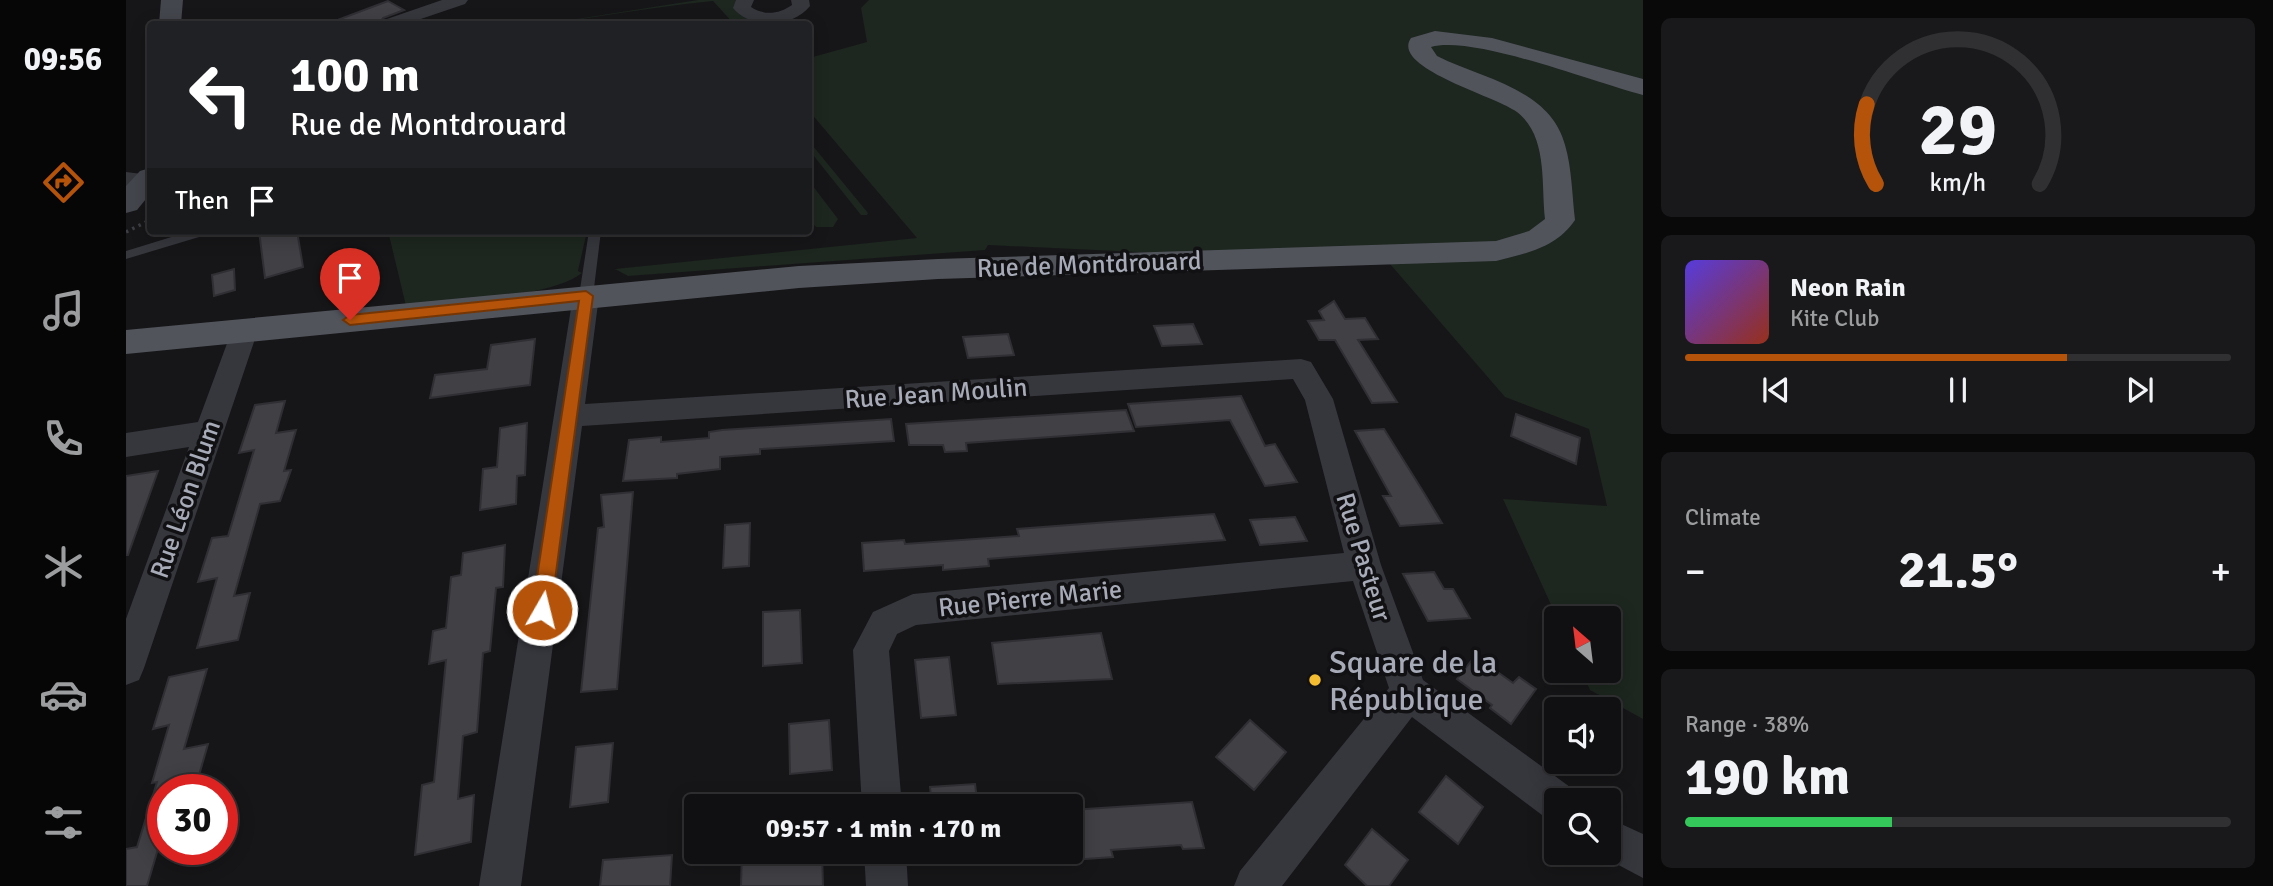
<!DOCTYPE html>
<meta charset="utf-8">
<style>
body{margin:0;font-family:Signika,sans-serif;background:#19191b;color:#f1f3f6;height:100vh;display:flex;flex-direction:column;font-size:26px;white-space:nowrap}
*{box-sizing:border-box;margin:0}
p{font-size:23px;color:#9c9d9f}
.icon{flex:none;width:38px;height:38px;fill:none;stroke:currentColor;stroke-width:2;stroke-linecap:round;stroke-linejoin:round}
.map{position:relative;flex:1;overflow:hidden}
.panel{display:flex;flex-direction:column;gap:18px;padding:18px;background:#09090a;width:630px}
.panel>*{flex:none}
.guide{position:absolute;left:21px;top:21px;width:665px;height:214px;border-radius:7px;box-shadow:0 4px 18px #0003,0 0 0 2px #303032;background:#202124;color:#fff;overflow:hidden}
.needle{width:46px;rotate:332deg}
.controls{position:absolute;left:1418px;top:606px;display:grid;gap:14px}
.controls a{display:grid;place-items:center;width:77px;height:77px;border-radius:7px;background:#101012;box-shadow:0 4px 18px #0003,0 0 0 2px #303032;font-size:35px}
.speed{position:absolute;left:21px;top:774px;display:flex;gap:14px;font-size:35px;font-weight:700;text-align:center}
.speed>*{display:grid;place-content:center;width:91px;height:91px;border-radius:50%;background:#101012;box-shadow:0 4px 18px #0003,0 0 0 2px #303032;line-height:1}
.speed .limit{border:10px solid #d22;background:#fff;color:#111}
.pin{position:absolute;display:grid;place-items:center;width:60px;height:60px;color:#fff;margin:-72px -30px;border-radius:50% 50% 50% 0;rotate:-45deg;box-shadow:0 0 7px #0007}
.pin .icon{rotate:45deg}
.me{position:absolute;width:77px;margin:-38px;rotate:8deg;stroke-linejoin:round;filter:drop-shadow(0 0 5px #0008)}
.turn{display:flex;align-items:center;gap:24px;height:147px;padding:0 28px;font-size:32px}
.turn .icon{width:91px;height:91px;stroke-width:2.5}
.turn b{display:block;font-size:49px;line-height:60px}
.then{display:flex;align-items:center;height:66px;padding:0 28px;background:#0003;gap:14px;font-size:26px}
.big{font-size:52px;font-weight:700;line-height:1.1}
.panel .widget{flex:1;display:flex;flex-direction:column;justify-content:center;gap:10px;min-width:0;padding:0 24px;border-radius:10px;background:#19191b}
.panel .dial{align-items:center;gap:0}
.dial svg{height:182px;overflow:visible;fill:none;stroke:#303032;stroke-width:7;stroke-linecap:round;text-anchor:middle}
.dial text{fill:#f1f3f6;stroke:none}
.song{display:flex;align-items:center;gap:21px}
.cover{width:84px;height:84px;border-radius:10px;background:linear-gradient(135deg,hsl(250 70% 55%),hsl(10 70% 35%))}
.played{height:7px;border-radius:4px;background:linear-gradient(90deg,#b45309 70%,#303032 70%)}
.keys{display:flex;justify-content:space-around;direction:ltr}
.heat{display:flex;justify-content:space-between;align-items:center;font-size:38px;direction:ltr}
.charge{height:10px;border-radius:5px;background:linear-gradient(90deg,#34c759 38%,#303032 0)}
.trip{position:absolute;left:558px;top:794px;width:399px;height:70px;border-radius:7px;background:#101012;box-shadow:0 4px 18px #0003,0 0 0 2px #303032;font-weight:700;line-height:70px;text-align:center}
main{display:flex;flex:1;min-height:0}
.menu{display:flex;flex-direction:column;width:126px;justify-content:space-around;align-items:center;background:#060607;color:#9c9d9f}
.menu .icon{width:49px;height:49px}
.menu .on{color:#b45309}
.menu b{font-size:32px;color:#f1f3f6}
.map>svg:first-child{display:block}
.green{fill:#1d261f}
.building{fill:#404045;stroke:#302f34;stroke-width:2}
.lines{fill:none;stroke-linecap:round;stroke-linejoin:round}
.path{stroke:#3c3e44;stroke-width:3.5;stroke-dasharray:2.5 4.5;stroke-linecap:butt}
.lane{fill:#36373d;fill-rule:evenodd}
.street{fill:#36373d;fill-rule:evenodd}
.secondary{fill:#44464d;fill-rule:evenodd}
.primary{fill:#52545c;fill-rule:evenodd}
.route{fill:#b45309;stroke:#753606;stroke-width:2}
.poi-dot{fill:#f4bd31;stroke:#111113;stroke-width:2.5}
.labels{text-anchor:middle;stroke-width:7;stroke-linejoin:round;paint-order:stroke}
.street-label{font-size:26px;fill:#a7abb8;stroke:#111113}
.near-poi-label{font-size:32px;fill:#a7abb8;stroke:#111113;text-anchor:start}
</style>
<main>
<nav class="menu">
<b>09:56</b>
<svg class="icon on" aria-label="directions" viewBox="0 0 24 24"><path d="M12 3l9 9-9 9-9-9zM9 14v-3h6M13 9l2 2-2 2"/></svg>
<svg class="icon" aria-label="music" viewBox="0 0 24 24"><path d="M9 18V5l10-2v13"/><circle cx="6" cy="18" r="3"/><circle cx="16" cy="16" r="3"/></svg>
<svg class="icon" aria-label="phone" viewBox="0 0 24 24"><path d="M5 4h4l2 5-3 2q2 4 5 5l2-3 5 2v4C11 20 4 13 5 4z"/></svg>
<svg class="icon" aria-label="climate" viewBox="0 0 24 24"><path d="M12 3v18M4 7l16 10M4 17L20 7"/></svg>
<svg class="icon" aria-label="car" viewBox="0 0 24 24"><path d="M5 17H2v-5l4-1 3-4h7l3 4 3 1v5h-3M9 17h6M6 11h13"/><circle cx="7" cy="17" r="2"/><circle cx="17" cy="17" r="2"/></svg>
<svg class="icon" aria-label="filters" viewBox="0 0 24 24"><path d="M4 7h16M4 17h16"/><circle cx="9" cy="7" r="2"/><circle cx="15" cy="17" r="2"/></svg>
</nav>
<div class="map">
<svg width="1517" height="886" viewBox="0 0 1517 886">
<rect width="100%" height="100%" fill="#161618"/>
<g class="green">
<path d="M572,0h41l-3,3 47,19 -49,2 -21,-23c-40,4 -80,10 -119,16 -18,2 -31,7 -49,7z"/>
<path d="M743,0h774v719l-53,-29 -9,-20h27v-52h-51l-54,-119 104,7 -18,-77 -84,-32 -115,-133 -402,-19 -3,5 -357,26 -13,-7 302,-31 -108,-127v-53l58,-16 -6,-34z"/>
<path d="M682,140l60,73 -1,2h-6l-52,-65z"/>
<path d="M683,181l29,38 -5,8h-17l-7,-8z"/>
<path d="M262,231h199l-9,40 4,2c-32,25 -132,28 -176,33z"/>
</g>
<g class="building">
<path d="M262,1l16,9 -21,8 -4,6h-46l-1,-2z"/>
<path d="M133,231h38l6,36 -38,11z"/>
<path d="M108,269l1,21 -21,6 -2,-21z"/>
<path d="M1208,301l11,18 20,-1 13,21 -20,1 39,62 -25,1 -37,-63h-16l-11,-19 16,-1 -5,-9z"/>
<path d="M1067,324l9,20 -40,2 -8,-20z"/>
<path d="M882,334l6,21 -46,3 -5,-21z"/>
<path d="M409,339l-5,46 -100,13 5,-23 52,-6 4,-24z"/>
<path d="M1115,396l24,50 10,-2 22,38 -32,4 -35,-66 -94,7 -8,-23z"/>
<path d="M159,401l-9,32 20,-3 -12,41 7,-1 -11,31 -20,3 -26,92 16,-3 -12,47 -41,8 20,-70 -19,4 14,-44 16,-2 26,-86 -15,3 16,-48z"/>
<path d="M1000,410l8,21 -168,12 1,8 -22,1 -2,-7h-34l-3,-21z"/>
<path d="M1390,414l64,24 -4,26 -65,-28z"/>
<path d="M765,419l3,22 -134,8v5l-40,3v12l-43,5v4l-54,3 6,-41 32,-3v5l48,-4v-6l13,-2z"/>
<path d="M401,423l-2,52 -8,1 -1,28 -36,6 3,-41 14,-2 3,-39z"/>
<path d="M1258,429l40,64 18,30 -42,3 -17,-30h8l-36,-65z"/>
<path d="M32,471l-30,84h-2v-79z"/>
<path d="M507,492l-16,197 -36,3 17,-164 6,-1 -3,-32z"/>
<path d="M1088,514l11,26 -237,19 1,7 -46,4v-5l-79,6 -2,-28 42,-3 1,4 114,-8 -2,-7z"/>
<path d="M1169,517l12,24 -47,4 -10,-25z"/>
<path d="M624,523l-1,43 -26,2 2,-43z"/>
<path d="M379,545l-2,42 -7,1 -6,63 -7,2 -6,79 -14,4 -5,63 16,-4 -3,47 -56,13 7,-70 12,-3 12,-122 -17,4 4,-33 13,-3 5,-51 10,-2 2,-22z"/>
<path d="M1308,572l10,17h9l17,29 -42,3 -25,-47z"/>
<path d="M674,610l2,53 -39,3v-54z"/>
<path d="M975,633l11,46 -114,5 -6,-41z"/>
<path d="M1349,656l38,27 6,-6 17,12 -25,35 -21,-16 2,-3 -35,-26z"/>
<path d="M823,657l7,58 -35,3 -6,-58z"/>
<path d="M81,669l-23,80 24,-5 -13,45h-32v43l-16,54h-21v-37l11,-2 20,-65 -5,1 17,-58 -16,4 16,-52z"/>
<path d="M703,720l3,50 -42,4 -1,-50z"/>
<path d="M1124,720l36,32 -32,38 -38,-33z"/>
<path d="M487,743l-5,59 -38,5 6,-60z"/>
<path d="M1320,776l37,31 -25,37 -39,-32z"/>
<path d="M849,784l3,23h-46l-2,-20z"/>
<path d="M1066,802l12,46 -21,1 -2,-4 -70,5 2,7 -42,3v-50z"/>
<path d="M1246,829l36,31 -19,26h-22l-22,-21z"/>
<path d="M616,852h80l1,34h-82z"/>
<path d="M546,855l-2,31h-70l3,-26z"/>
</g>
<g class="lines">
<path class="path" d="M0,232l24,-12"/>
<g class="lane">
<path d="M65,231h20l-2,3 -83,25v-8z"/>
<path d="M463,231h12l-8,65 -7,5 -7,-5z"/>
</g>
<g class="street">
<path d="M316,0h26l-3,4 -59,20h-25l3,-4z"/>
<path d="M610,0h18l-3,7c14,9 28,7 41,-2l-1,-5h18l1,6c-17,22 -59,24 -77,2z"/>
<path d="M0,172l24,3v12l-24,-1z"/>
<path d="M460,287l9,3 4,6 -14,108 716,-45 10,3 22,37 48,166 42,115 147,107 5,13h-19v21l-14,-6 -130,-98 -130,169h-48l6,-15 149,-183 -36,-107 -437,44 -19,9 -8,17 13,156h-40l-9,-157 20,-38 40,-18 431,-41 -39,-153 -12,-21 -711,47 -61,460h-42l94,-590 4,-6z"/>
<path d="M119,321l9,2 4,7 -114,338 -5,12 -13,5v-66l63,-172 -63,10v-24l72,-11 34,-92 4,-7z"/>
<path d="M1482,818l35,16v44l-49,-26h14z"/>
<path d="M738,852h42l2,34h-42z"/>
</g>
<g class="secondary">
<path d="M35,0h22l-2,24h-22z"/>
<path d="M24,168v26l-13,16 -11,3v-27l14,-15z"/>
</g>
<path class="primary" d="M1309,31l57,7 151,41v16c-48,-12 -169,-60 -212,-48l6,9c45,23 113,32 128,89 7,24 7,50 10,75 -19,28 -48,33 -79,41l-558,18 -139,9 -673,66v-24l673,-64 139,-7 558,-18 33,-10 16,-12c-4,-36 3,-83 -28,-107 -21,-16 -127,-44 -106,-74z"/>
</g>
<path class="route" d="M460,291l7,5 -42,314 -3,5 -6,3 -7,-3 -3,-5 47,-309 -229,24 -7,-5 7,-5z"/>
<circle class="poi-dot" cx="1189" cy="680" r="7"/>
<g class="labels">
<g class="street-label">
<text transform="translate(963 264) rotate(-2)" y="9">Rue de Montdrouard</text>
<text transform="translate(810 393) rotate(-4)" y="9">Rue Jean Moulin</text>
<text transform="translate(59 499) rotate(-71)" y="9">Rue Léon Blum</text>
<text transform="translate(1238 557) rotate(73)" y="9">Rue Pasteur</text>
<text transform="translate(904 598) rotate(-6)" y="9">Rue Pierre Marie</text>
</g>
<g class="near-poi-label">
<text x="1203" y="673">Square de la<tspan x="1203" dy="37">République</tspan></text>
</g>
</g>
</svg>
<div class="controls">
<a><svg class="needle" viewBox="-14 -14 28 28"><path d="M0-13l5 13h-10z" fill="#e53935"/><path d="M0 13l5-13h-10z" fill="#9c9d9f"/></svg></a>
<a><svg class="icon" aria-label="sound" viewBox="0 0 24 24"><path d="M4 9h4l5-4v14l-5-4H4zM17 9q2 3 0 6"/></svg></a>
<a><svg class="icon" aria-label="search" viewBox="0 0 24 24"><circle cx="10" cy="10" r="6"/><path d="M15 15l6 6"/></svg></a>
</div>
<div class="speed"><div class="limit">30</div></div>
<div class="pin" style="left:224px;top:320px;background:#d93025"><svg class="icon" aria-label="arrive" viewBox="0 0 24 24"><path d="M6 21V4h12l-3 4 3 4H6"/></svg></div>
<svg class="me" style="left:416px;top:610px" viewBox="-20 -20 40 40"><circle r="17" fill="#b45309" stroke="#fff" stroke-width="3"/><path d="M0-11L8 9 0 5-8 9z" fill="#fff"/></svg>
<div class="trip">09:57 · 1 min · 170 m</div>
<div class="guide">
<div class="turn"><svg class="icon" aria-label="left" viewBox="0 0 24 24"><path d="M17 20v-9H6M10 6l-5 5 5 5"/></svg><div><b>100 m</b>Rue de Montdrouard</div></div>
<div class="then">Then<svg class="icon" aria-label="arrive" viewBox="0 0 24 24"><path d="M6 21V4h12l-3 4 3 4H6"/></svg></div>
</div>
</div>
<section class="panel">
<div class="widget dial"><svg viewBox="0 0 100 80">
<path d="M14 69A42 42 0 1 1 86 69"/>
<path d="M14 69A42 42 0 0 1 10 34" stroke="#b45309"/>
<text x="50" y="56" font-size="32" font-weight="700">29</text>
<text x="50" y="72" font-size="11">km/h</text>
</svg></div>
<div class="widget">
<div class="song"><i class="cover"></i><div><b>Neon Rain</b><p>Kite Club</p></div></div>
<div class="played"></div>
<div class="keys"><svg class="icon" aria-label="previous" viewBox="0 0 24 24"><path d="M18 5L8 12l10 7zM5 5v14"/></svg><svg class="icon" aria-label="pause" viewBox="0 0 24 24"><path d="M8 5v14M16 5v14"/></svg><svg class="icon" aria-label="next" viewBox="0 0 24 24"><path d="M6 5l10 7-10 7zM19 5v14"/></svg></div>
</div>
<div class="widget"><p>Climate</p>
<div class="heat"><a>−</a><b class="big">21.5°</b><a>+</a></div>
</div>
<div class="widget"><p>Range · 38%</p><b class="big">190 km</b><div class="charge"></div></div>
</section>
</main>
